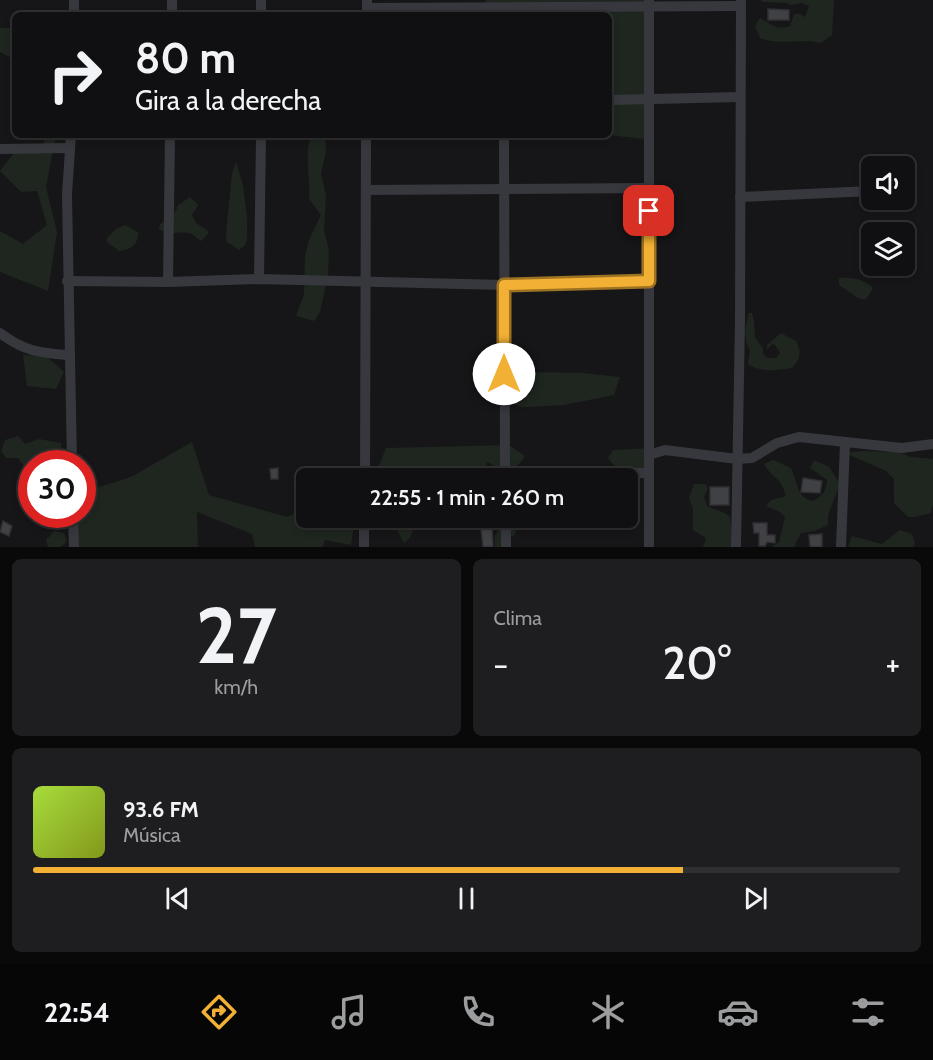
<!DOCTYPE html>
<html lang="es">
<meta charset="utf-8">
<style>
body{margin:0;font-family:Cabin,sans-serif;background:#1e1e20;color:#f1f3f6;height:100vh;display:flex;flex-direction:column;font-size:22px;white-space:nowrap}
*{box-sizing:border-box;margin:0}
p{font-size:20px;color:#9c9d9f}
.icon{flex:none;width:33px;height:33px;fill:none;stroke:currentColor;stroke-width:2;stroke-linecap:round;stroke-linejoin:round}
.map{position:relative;height:547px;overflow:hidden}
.sheet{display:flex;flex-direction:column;gap:12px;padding:12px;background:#09090a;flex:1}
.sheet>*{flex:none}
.banner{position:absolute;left:12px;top:12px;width:600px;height:126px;border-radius:9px;box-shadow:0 3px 9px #0003,0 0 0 2px #303032;background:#101012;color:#f1f3f6;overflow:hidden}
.controls{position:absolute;left:861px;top:156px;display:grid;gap:12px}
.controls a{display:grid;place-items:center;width:54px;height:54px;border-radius:9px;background:#101012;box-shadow:0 3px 9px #0003,0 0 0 2px #303032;font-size:30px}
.speed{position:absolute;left:18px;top:450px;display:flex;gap:12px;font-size:30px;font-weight:700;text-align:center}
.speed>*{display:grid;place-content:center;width:78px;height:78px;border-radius:50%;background:#101012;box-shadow:0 3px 9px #0003,0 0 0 2px #303032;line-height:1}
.speed .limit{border:9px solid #d22;background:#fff;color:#111}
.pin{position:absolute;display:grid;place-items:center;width:51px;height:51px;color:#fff;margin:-26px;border-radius:12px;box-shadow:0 3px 9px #0006}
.me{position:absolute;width:66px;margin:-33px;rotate:0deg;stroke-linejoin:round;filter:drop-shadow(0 0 4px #0008)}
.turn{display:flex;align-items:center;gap:21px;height:126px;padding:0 24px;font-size:27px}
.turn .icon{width:78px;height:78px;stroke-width:2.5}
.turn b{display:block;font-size:42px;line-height:51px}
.big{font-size:45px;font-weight:600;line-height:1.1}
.sheet .widget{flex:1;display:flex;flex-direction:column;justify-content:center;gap:9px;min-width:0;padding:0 21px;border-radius:9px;background:#1e1e20}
.sheet .dial{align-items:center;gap:0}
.dial b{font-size:78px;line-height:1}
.song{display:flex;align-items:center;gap:18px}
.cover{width:72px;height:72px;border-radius:9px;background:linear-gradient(135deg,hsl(80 70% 55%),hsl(70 70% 35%))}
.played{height:6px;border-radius:3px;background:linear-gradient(90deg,#f2b134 75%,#303032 75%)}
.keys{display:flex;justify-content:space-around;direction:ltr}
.heat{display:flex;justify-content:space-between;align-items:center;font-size:33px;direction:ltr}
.sheet .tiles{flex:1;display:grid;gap:12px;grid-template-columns:1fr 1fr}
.widget:last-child{grid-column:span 2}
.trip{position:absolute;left:296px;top:468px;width:342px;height:60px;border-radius:9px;background:#101012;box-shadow:0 3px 9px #0003,0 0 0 2px #303032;font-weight:600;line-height:60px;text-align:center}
.dock{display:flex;height:96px;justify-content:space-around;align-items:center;background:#060607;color:#9c9d9f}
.dock .icon{width:42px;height:42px}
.dock .selected{color:#f2b134}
.dock b{font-size:27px;color:#f1f3f6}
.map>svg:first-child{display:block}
.green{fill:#1e261f}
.building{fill:#404145;stroke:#303034;stroke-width:1.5}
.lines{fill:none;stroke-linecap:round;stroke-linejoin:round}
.minor{stroke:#37383d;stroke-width:10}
.route-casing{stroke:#9d7322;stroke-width:15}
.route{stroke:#f2b134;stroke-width:10}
</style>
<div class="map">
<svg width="933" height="547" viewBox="0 0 933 547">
<rect width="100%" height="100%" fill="#161618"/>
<g class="green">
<path d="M486,0h159l8,125 -10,14 -34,-4v-120h-124z"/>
<path d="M760,0h74l-2,35 -11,8c-21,-5 -39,3 -61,-5l-5,-12 5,-8c11,5 16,13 30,8l4,-12h6l5,3 4,-11 -7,-3 -11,2 -4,-2 -24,-1z"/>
<path d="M0,28h15v32l-15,-8z"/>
<path d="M43,135h13l-10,52 11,45 -9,59 -48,-19v-41l23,13 24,-19 -10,-34 -16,1 -21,-21 17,-22 25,-1 3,-11z"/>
<path d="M313,135h12l1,17 -5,21 5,23 -2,34 5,21 -1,25 -8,36 -6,9 -18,-5 8,-22 1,-38 4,-16 12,-25 -12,-16c2,-16 -6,-55 4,-64z"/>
<path d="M236,162l7,23 4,32v22l-2,6 -6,5 -12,-8 -1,-7 6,-62z"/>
<path d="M190,197l8,8 -6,10 4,8 12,8v3l-7,7c-5,-3 -7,-7 -12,-8 -13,-2 -16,4 -30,-4l1,-5 7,-3 10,-12v-3z"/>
<path d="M125,225l13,7c1,13 -8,18 -19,19l-12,-9v-4l9,-9z"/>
<path d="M839,278c13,-1 25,1 34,10l-7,12 -8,-2 -19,-13z"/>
<path d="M749,313h3l2,8 1,17 8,10v6l4,4h9l4,-5 -5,-8 -3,-1 -5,6v-5l14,-12 15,8c6,12 4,18 -4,27 -15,2 -31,5 -44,-4l2,-13c-7,-13 -5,-24 -1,-38z"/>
<path d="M23,355l23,1 18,16 -8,17 -29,-3z"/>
<path d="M526,372l57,1 37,4 -6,18 -50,10 -36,2h-7l-9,-4 -4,-5 5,-24z"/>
<path d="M18,436l7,8 14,-5 22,4 1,14 -2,6 -37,2 -5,-7h-12l-5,-7 4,-11z"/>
<path d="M192,442l17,53 78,22 19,-9v10h49l-4,27 -26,-5 -2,7h-68l-3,-13 -55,-22 1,35h-122l1,-32 5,-1 1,-22 48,-15z"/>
<path d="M509,445l16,11 -5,7 -13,10 -20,-11 -2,16 -108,-8 9,-22z"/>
<path d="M652,448v23c-17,1 -34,3 -44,-13l5,-8z"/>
<path d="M863,451l35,1 13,5 22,2v45l-2,9 -16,4h-7l-14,-14v-24l-8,-8 -41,-18z"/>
<path d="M773,460l18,8c7,14 5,30 22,33 10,-6 13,-9 14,-21l-17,-12 4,-8 15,7 11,17 -12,31v10l-13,6 -14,2 -5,9 -1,5h-24l8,-5 6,-25 -5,-5 -14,-6 5,-6 15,-4c-5,-20 -14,-17 -22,-32z"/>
<path d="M694,484h11l3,4 -4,9 3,9c8,4 17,5 23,11l3,30h-30l3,-9 -13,-8v-21l-4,-11z"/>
<path d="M394,518h20c-2,11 1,17 -10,25l-7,-13z"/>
<path d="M500,518h15l1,14 -3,5 -2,-1 -6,3 -5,8h-5v-11l4,-7 -9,-6z"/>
<path d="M900,530l12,4 3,10 -2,3h-65l4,-11 30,8z"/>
<path d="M54,531l10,2 3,8 -6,6h-13l-2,-7z"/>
</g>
<g class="building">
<path d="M768,9l21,1v10h-21z"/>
<path d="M278,468v11h-7l-1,-10z"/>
<path d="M803,478l19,3 -2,12 -19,-1z"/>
<rect x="710" y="487" width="19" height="18"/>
<path d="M3,521l9,5 -3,10 -9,-4z"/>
<path d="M753,523h14v12h8v8l-8,-1 -2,4h-6v-13h-5z"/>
<path d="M492,528l1,19h-10l-2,-18z"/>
<path d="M822,534v13h-12l-1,-12z"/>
</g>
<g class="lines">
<g class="minor">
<path d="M261,0v15"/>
<path d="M367,8l374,-2"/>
<path d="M74,15v-15"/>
<path d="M172,15v-15"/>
<path d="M367,15v-15"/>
<path d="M609,100l131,-3"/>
<path d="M71,135l-4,59 5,270"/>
<path d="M504,135l1,343"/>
<path d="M0,149l70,-1"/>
<path d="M366,190l283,-2"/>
<path d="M740,197l132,-6"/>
<path d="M259,279l2,-144"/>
<path d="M67,281l101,1 91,-3 245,6 145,-4"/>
<path d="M168,282l2,-147"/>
<path d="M0,333c24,18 39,20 68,22"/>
<path d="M649,455l16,-5 72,9 15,-1 25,-15 22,-6 103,11 31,-4"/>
<path d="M365,475l284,-2"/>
<path d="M365,478l1,-343"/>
<path d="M73,514l1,33"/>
<path d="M506,518v29"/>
<path d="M364,547v-29"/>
<path d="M649,547v-547"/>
<path d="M736,547l4,-227 1,-320"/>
<path d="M841,547l4,-105"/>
</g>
</g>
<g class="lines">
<defs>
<path id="route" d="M504,374v-89l145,-4v-70"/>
</defs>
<use href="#route" class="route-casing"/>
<use href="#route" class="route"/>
</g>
</svg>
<div class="controls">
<a><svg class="icon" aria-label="sound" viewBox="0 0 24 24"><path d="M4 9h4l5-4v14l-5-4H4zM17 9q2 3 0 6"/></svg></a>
<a><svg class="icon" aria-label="layers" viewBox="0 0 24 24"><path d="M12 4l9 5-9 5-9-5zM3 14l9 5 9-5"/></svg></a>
</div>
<div class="speed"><div class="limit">30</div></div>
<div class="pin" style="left:649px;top:211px;background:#d93025"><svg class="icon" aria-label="arrive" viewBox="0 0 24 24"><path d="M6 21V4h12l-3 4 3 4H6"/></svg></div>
<svg class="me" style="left:504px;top:374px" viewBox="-20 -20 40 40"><circle r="19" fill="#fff"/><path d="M0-13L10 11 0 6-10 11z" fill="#f2b134"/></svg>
<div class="trip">22:55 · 1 min · 260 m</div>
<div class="banner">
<div class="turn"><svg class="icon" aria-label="right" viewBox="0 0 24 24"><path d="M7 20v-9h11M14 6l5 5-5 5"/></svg><div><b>80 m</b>Gira a la derecha</div></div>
</div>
</div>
<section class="sheet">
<div class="tiles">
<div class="widget dial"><b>27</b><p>km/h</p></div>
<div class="widget"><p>Clima</p>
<div class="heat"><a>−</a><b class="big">20°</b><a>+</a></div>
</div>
<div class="widget">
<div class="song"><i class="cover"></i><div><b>93.6 FM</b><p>Música</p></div></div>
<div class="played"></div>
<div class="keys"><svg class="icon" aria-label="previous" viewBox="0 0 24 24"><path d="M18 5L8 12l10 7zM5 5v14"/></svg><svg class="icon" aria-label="pause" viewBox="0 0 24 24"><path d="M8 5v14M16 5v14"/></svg><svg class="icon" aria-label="next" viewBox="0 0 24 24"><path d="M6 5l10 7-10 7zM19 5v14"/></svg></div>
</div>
</div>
</section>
<nav class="dock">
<b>22:54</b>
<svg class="icon selected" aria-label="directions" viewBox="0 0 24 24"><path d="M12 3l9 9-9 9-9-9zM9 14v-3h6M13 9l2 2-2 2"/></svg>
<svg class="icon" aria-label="music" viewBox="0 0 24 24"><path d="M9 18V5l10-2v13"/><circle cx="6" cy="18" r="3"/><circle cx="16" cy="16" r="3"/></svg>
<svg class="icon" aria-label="phone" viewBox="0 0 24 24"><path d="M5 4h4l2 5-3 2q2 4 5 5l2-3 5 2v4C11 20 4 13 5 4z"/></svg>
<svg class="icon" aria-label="climate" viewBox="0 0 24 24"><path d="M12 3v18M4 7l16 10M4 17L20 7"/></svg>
<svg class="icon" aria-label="car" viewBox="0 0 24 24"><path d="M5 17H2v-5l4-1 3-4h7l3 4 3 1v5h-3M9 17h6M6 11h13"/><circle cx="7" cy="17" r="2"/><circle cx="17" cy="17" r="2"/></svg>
<svg class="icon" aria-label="filters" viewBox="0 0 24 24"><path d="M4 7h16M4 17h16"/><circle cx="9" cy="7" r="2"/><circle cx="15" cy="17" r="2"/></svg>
</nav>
